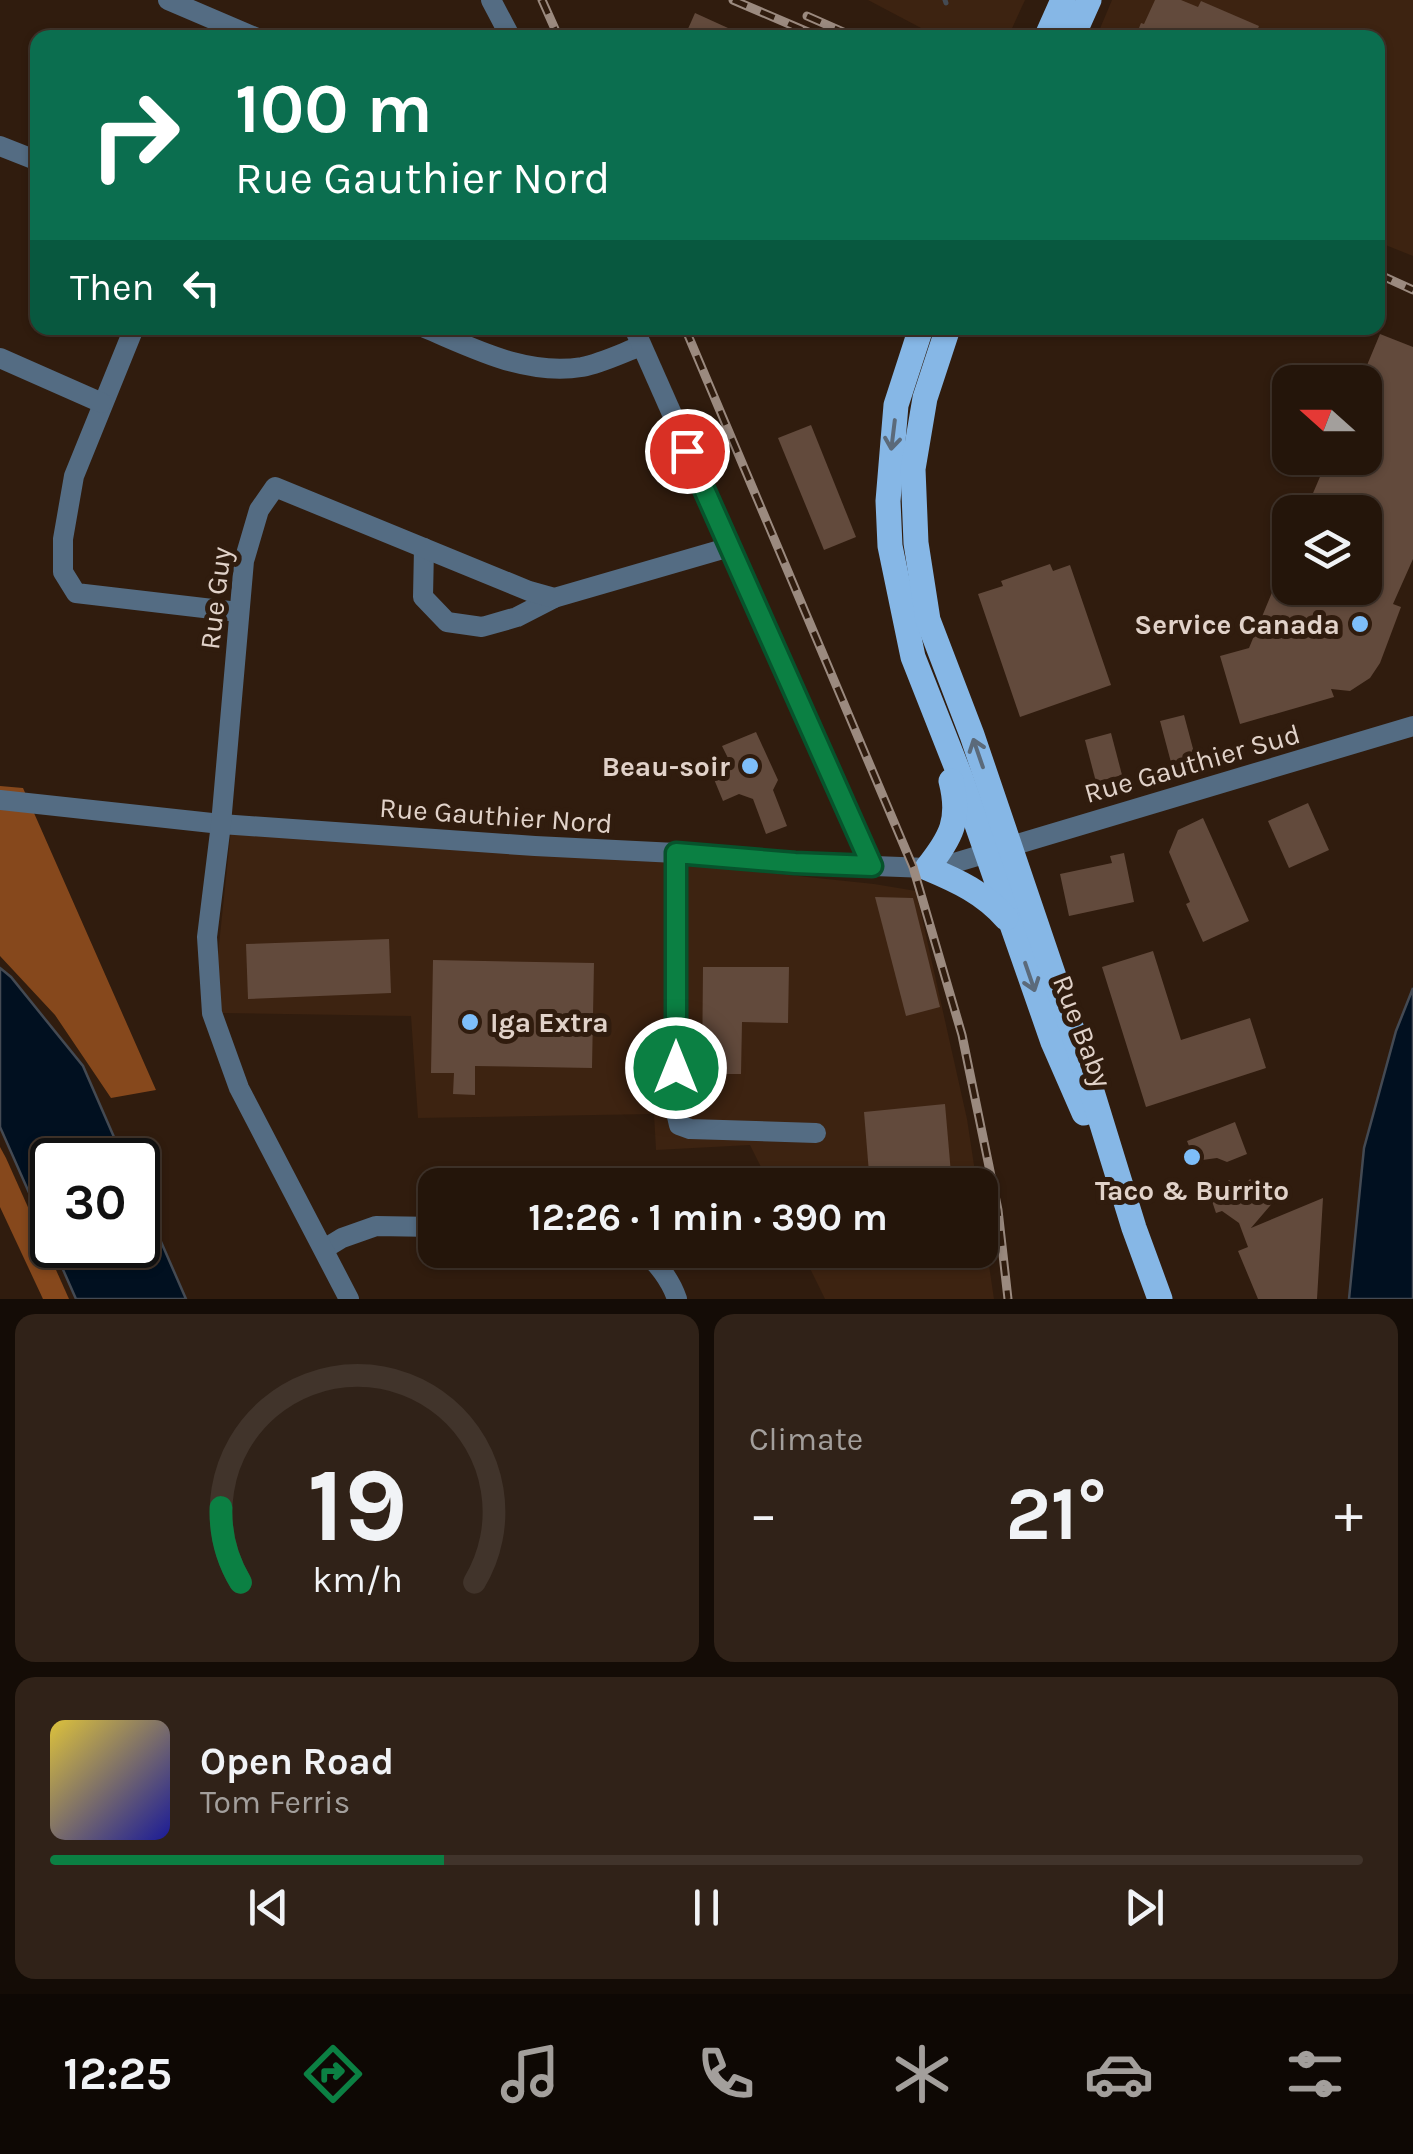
<!DOCTYPE html>
<meta charset="utf-8">
<style>
body{margin:0;font-family:Karla,sans-serif;background:#302218;color:#f1f3f6;height:100vh;display:flex;flex-direction:column;font-size:38px;white-space:nowrap}
*{box-sizing:border-box;margin:0}
p{font-size:32px;color:#a39f9c}
.icon{flex:none;width:55px;height:55px;fill:none;stroke:currentColor;stroke-width:2;stroke-linecap:round;stroke-linejoin:round}
.map{position:relative;height:1299px;overflow:hidden}
.drawer{display:flex;flex-direction:column;gap:15px;padding:15px;background:#140c06;flex:1}
.drawer>*{flex:none}
.hud{position:absolute;left:30px;top:30px;width:1355px;height:305px;border-radius:20px;box-shadow:0 2px 8px #0004,0 0 0 2px #41342b;background:#0b6e4f;color:#fff;overflow:hidden}
.needle{width:65px;rotate:291deg}
.fabs{position:absolute;left:1272px;top:365px;display:grid;gap:20px}
.fabs a{display:grid;place-items:center;width:110px;height:110px;border-radius:20px;background:#24150a;box-shadow:0 2px 8px #0004,0 0 0 2px #41342b;font-size:50px}
.speed{position:absolute;left:30px;top:1138px;display:flex;gap:20px;font-size:50px;font-weight:700;text-align:center}
.speed>*{display:grid;place-content:center;width:130px;height:130px;border-radius:50%;background:#24150a;box-shadow:0 2px 8px #0004,0 0 0 2px #41342b;line-height:1}
.speed .limit{border:5px solid #111;border-radius:15px;background:#fff;color:#111}
.pin{position:absolute;display:grid;place-items:center;width:85px;height:85px;color:#fff;margin:-42px;border:5px solid #fff;border-radius:50%;box-shadow:0 2px 10px #0007}
.me{position:absolute;width:110px;margin:-55px;rotate:0deg;stroke-linejoin:round;filter:drop-shadow(0 0 8px #0008)}
.turn{display:flex;align-items:center;gap:35px;height:210px;padding:0 40px;font-size:45px}
.turn .icon{width:130px;height:130px;stroke-width:2.5}
.turn b{display:block;font-size:70px;line-height:85px}
.then{display:flex;align-items:center;height:95px;padding:0 40px;background:#0003;gap:20px;font-size:38px}
.big{font-size:75px;font-weight:700;line-height:1.1}
.drawer .card{flex:1;display:flex;flex-direction:column;justify-content:center;gap:15px;min-width:0;padding:0 35px;border-radius:20px;background:#302218}
.drawer .dial{align-items:center;gap:0}
.dial svg{height:260px;overflow:visible;fill:none;stroke:#41342b;stroke-width:7;stroke-linecap:round;text-anchor:middle}
.dial text{fill:#f1f3f6;stroke:none}
.song{display:flex;align-items:center;gap:30px}
.cover{width:120px;height:120px;border-radius:15px;background:linear-gradient(135deg,hsl(50 70% 55%),hsl(240 70% 35%))}
.played{height:10px;border-radius:5px;background:linear-gradient(90deg,#0b8043 30%,#41342b 30%)}
.keys{display:flex;justify-content:space-around;direction:ltr}
.heat{display:flex;justify-content:space-between;align-items:center;font-size:55px;direction:ltr}
.drawer .tiles{flex:1;display:grid;gap:15px;grid-template-columns:1fr 1fr}
.card:last-child{grid-column:span 2}
.trip{position:absolute;left:418px;top:1168px;width:580px;height:100px;border-radius:20px;background:#24150a;box-shadow:0 2px 8px #0004,0 0 0 2px #41342b;font-weight:700;line-height:100px;text-align:center}
.tabs{display:flex;height:160px;justify-content:space-around;align-items:center;background:#0e0804;color:#a39f9c}
.tabs .icon{width:70px;height:70px}
.tabs .on{color:#0b8043}
.tabs b{font-size:45px;color:#f1f3f6}
.map>svg:first-child{display:block}
.built{fill:#3d2311}
.forest{fill:#86481c}
.water{fill:#011020;stroke:#444a53;stroke-width:2.5}
.lines{fill:none;stroke-linecap:round;stroke-linejoin:round}
.stream{stroke:#444a53;stroke-width:5}
.building{fill:#624a3c}
.minor{stroke:#546c83;stroke-width:20}
.major{stroke:#86b7e6;stroke-width:25}
.rail-casing{stroke:#9b8a7f;stroke-width:9}
.rail{stroke:#301c0e;stroke-width:5;stroke-dasharray:15;stroke-linecap:butt}
.oneway{stroke:#5b6a7a}
.route-casing{stroke:#07532c;stroke-width:25}
.route{stroke:#0b8043;stroke-width:18}
.poi-dot{fill:#7ebef9;stroke:#301c0e;stroke-width:4}
.labels{text-anchor:middle;stroke-width:10;stroke-linejoin:round;paint-order:stroke}
.street-label{font-size:28px;fill:#e1d2c9;stroke:#301c0e}
.poi-label{font-size:28px;font-weight:bold;fill:#e1d2c9;stroke:#301c0e;text-anchor:end}
</style>
<div class="map">
<svg width="1413" height="1299" viewBox="0 0 1413 1299">
<rect width="100%" height="100%" fill="#301c0e"/>
<g class="built">
<path d="M868,0h157l-17,37 -68,1z"/>
<path d="M1112,0h301v256l-35,-14v-204h-282z"/>
<path d="M231,830l435,32 208,22 42,7 51,228 10,66h-207l-20,-40 -94,5 -2,-36 -236,4 -7,-102 -190,-3 -4,-49z"/>
<path d="M980,1205l14,94h-169l-24,-49h179z"/>
</g>
<g class="forest">
<path d="M0,786l23,2 133,302 -45,8 -56,-83 -55,-59z"/>
<path d="M0,1147l6,11 63,141h-26l-43,-92z"/>
</g>
<g class="water">
<path d="M0,968l11,9 72,89 41,94h-72v85h86v-56l48,110h-110l-76,-172z"/>
<path d="M1413,988v311h-64l15,-151 32,-117z"/>
</g>
<g class="lines">
<path class="stream" d="M945,0l1,3"/>
</g>
<g class="building">
<path d="M1155,0h26l17,7 3,-6 58,25 -5,12h-119l6,-15 3,1z"/>
<path d="M695,13l55,25h-66z"/>
<path d="M1380,334l33,13v212l-20,45 8,3 -21,56 -10,15 -20,13 -19,-2 3,8 -94,27 -20,-68 29,-8 41,-99v39h75v-76h-60l23,-54h37v-76h-5z"/>
<path d="M811,425l45,112 -32,13 -46,-112z"/>
<path d="M1050,564l3,7 17,-6 41,120 -91,32 -42,-123 25,-8 -2,-5z"/>
<path d="M1184,715l12,45 -24,6 -12,-45z"/>
<path d="M756,732l22,48 -5,10 14,36 -21,8 -13,-35 -14,-5 -16,7 -14,-34 20,-7 -7,-14z"/>
<path d="M1111,733l11,42 -26,7 -11,-42z"/>
<path d="M1308,803l21,47 -40,18 -21,-47z"/>
<path d="M1203,818l46,103 -46,21 -17,-38 4,-2 -21,-50 9,-22z"/>
<path d="M1124,853l10,49 -65,14 -9,-42 52,-11 -2,-7z"/>
<path d="M875,897l38,1 27,109 -34,9z"/>
<path d="M389,939l2,54 -143,6 -2,-55z"/>
<path d="M1153,951l28,89 69,-22 16,50 -120,39 -44,-140z"/>
<path d="M433,960l161,3 -2,105 -117,-2v29l-22,-1 1,-21h-23z"/>
<path d="M703,967h86l-1,56 -46,-1 -1,52h-39z"/>
<path d="M945,1104l7,81h-82l-6,-73z"/>
<path d="M1235,1122l12,32 -20,8 -10,-4 -22,3 -8,-20z"/>
<path d="M1250,1179l25,21 -24,28 72,-30 -6,101h-59l-20,-48 10,-4 -9,-24 -17,-12 -6,2 -7,-21 13,-3 7,-9 12,9z"/>
<path d="M838,1250h75v8l-74,8z"/>
</g>
<g class="lines">
<g class="minor">
<path d="M168,0l89,38"/>
<path d="M491,0l20,38"/>
<path d="M0,146l38,15"/>
<path d="M134,328l-60,148 -11,63v33l13,21 162,19"/>
<path d="M425,328c50,21 101,48 157,39 20,-4 40,-14 59,-21"/>
<path d="M634,328l238,538"/>
<path d="M0,358l102,45"/>
<path d="M424,548l-1,49 24,25 35,5 35,-10 37,-19"/>
<path d="M0,800l221,24 314,22 141,7 119,10 132,5 27,-5 459,-137"/>
<path d="M676,853l-1,255 4,17 11,4 126,4"/>
<path d="M324,1249l18,-11 34,-12 59,1"/>
<path d="M642,1250c15,12 29,31 35,49"/>
<path d="M349,1299l-110,-211 -27,-75 -5,-76 14,-113 23,-263 15,-51 16,-23 254,104 25,7 176,-51"/>
</g>
<g class="major">
<path d="M1046,38l17,-38"/>
<path d="M1072,38l17,-38"/>
<path d="M921,328l-25,77 -8,96 2,45 23,111 47,119 93,266 31,71"/>
<path d="M948,328l-23,70 -12,71 3,74 12,77 44,115 109,321 53,172 26,71"/>
<path d="M951,781c10,39 0,57 -24,87 31,13 57,25 79,50"/>
</g>
<defs>
<g id="rail">
<path d="M542,0l17,38"/>
<path d="M733,0l89,38"/>
<path d="M807,16l50,22"/>
<path d="M1378,274l35,16"/>
<path d="M685,328l228,539 49,168 36,175 10,89"/>
</g>
</defs>
<use href="#rail" class="rail-casing"/>
<use href="#rail" class="rail"/>
</g>
<defs><path id="oneway-shaft" d="M-6 0H5M1.5-3L5.5 0L1.5 3" fill="none" stroke-width="1.6" stroke-linecap="round" stroke-linejoin="round" transform="scale(2.5)"/></defs>
<g class="oneway">
<use href="#oneway-shaft" transform="translate(893 435) rotate(97)"/>
<use href="#oneway-shaft" transform="translate(978 753) rotate(-109)"/>
<use href="#oneway-shaft" transform="translate(1030 977) rotate(71)"/>
</g>
<g class="lines">
<defs>
<path id="route" d="M676,1068v-215l119,10 77,3 -185,-415"/>
</defs>
<use href="#route" class="route-casing"/>
<use href="#route" class="route"/>
</g>
<g class="poi-dot">
<circle cx="1360" cy="624" r="10"/>
<circle cx="750" cy="766" r="10"/>
<circle cx="470" cy="1022" r="10"/>
<circle cx="1192" cy="1157" r="10"/>
</g>
<g class="labels">
<g class="street-label">
<text transform="translate(215 598) rotate(-83)" y="10">Rue Guy</text>
<text transform="translate(1192 763) rotate(-16)" y="10">Rue Gauthier Sud</text>
<text transform="translate(496 815) rotate(4)" y="10">Rue Gauthier Nord</text>
<text transform="translate(1083 1031) rotate(69)" y="10">Rue Baby</text>
</g>
<g class="poi-label">
<text x="1340" y="634">Service Canada</text>
<text x="730" y="776">Beau-soir</text>
<text x="490" y="1032" text-anchor="start">Iga Extra</text>
<text x="1192" y="1200" text-anchor="middle">Taco &amp; Burrito</text>
</g>
</g>
</svg>
<div class="fabs">
<a><svg class="needle" viewBox="-14 -14 28 28"><path d="M0-13l5 13h-10z" fill="#e53935"/><path d="M0 13l5-13h-10z" fill="#a39f9c"/></svg></a>
<a><svg class="icon" aria-label="layers" viewBox="0 0 24 24"><path d="M12 4l9 5-9 5-9-5zM3 14l9 5 9-5"/></svg></a>
</div>
<div class="speed"><div class="limit">30</div></div>
<div class="pin" style="left:687px;top:451px;background:#d93025"><svg class="icon" aria-label="arrive" viewBox="0 0 24 24"><path d="M6 21V4h12l-3 4 3 4H6"/></svg></div>
<svg class="me" style="left:676px;top:1068px" viewBox="-20 -20 40 40"><circle r="17" fill="#0b8043" stroke="#fff" stroke-width="3"/><path d="M0-11L8 9 0 5-8 9z" fill="#fff"/></svg>
<div class="trip">12:26 · 1 min · 390 m</div>
<div class="hud">
<div class="turn"><svg class="icon" aria-label="right" viewBox="0 0 24 24"><path d="M7 20v-9h11M14 6l5 5-5 5"/></svg><div><b>100 m</b>Rue Gauthier Nord</div></div>
<div class="then">Then<svg class="icon" aria-label="left" viewBox="0 0 24 24"><path d="M17 20v-9H6M10 6l-5 5 5 5"/></svg></div>
</div>
</div>
<section class="drawer">
<div class="tiles">
<div class="card dial"><svg viewBox="0 0 100 80">
<path d="M14 69A42 42 0 1 1 86 69"/>
<path d="M14 69A42 42 0 0 1 8 46" stroke="#0b8043"/>
<text x="50" y="56" font-size="32" font-weight="700">19</text>
<text x="50" y="72" font-size="11">km/h</text>
</svg></div>
<div class="card"><p>Climate</p>
<div class="heat"><a>−</a><b class="big">21°</b><a>+</a></div>
</div>
<div class="card">
<div class="song"><i class="cover"></i><div><b>Open Road</b><p>Tom Ferris</p></div></div>
<div class="played"></div>
<div class="keys"><svg class="icon" aria-label="previous" viewBox="0 0 24 24"><path d="M18 5L8 12l10 7zM5 5v14"/></svg><svg class="icon" aria-label="pause" viewBox="0 0 24 24"><path d="M8 5v14M16 5v14"/></svg><svg class="icon" aria-label="next" viewBox="0 0 24 24"><path d="M6 5l10 7-10 7zM19 5v14"/></svg></div>
</div>
</div>
</section>
<nav class="tabs">
<b>12:25</b>
<svg class="icon on" aria-label="directions" viewBox="0 0 24 24"><path d="M12 3l9 9-9 9-9-9zM9 14v-3h6M13 9l2 2-2 2"/></svg>
<svg class="icon" aria-label="music" viewBox="0 0 24 24"><path d="M9 18V5l10-2v13"/><circle cx="6" cy="18" r="3"/><circle cx="16" cy="16" r="3"/></svg>
<svg class="icon" aria-label="phone" viewBox="0 0 24 24"><path d="M5 4h4l2 5-3 2q2 4 5 5l2-3 5 2v4C11 20 4 13 5 4z"/></svg>
<svg class="icon" aria-label="climate" viewBox="0 0 24 24"><path d="M12 3v18M4 7l16 10M4 17L20 7"/></svg>
<svg class="icon" aria-label="car" viewBox="0 0 24 24"><path d="M5 17H2v-5l4-1 3-4h7l3 4 3 1v5h-3M9 17h6M6 11h13"/><circle cx="7" cy="17" r="2"/><circle cx="17" cy="17" r="2"/></svg>
<svg class="icon" aria-label="filters" viewBox="0 0 24 24"><path d="M4 7h16M4 17h16"/><circle cx="9" cy="7" r="2"/><circle cx="15" cy="17" r="2"/></svg>
</nav>
